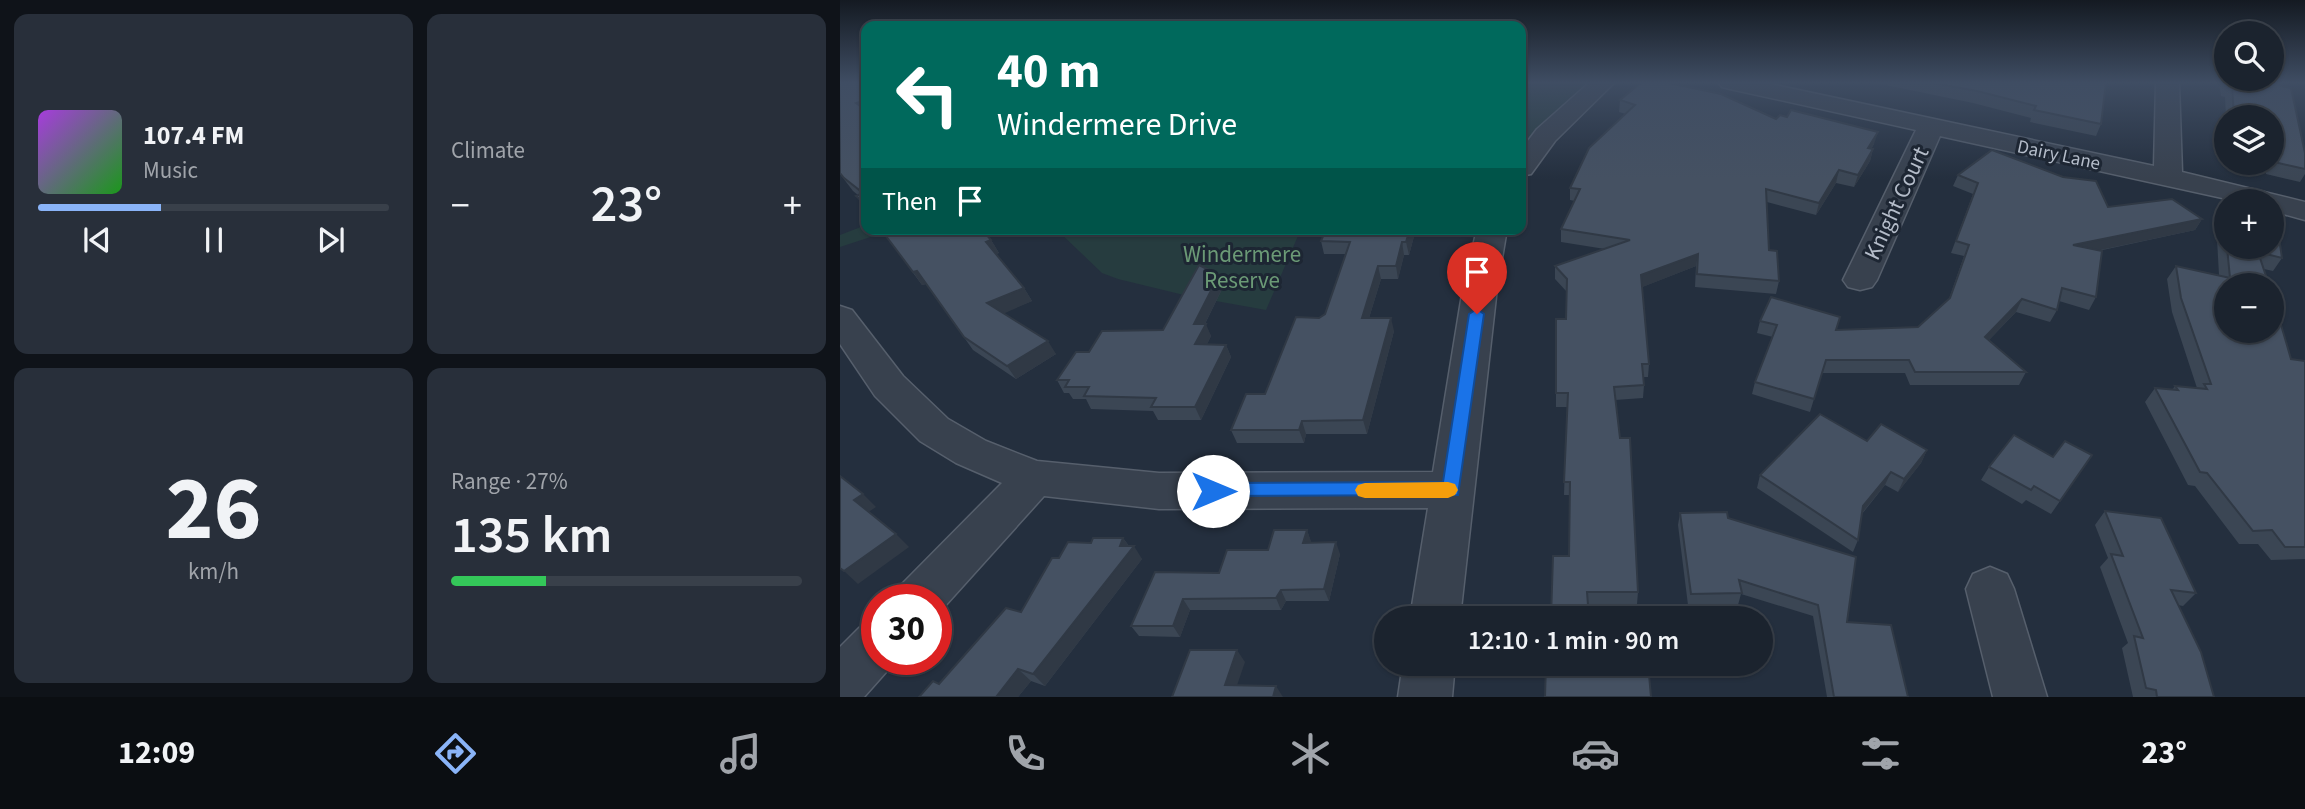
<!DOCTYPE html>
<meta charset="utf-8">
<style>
body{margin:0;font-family:"Source Sans 3",sans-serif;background:#282f3a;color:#f1f3f6;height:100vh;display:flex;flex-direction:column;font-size:26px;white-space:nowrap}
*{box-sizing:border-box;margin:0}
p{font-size:23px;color:#a0a4aa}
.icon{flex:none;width:38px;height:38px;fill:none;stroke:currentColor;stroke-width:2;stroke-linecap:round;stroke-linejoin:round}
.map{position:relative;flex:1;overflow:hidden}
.details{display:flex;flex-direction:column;gap:14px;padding:14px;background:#0f1319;width:840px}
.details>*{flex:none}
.hud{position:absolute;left:21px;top:21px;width:665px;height:214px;border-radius:14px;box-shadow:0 2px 5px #0004,0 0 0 2px #39404a;background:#00695c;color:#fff;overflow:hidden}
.tools{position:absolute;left:1374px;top:21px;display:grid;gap:14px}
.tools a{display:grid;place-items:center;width:70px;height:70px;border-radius:50%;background:#1b232e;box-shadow:0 2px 5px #0004,0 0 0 2px #39404a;font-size:35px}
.speed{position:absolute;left:21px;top:584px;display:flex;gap:14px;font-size:35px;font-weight:700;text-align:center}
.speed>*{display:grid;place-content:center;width:91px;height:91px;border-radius:50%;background:#1b232e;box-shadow:0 2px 5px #0004,0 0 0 2px #39404a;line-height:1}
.speed .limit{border:10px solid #d22;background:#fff;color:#111}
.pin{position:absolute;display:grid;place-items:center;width:60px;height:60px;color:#fff;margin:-72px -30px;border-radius:50% 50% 50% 0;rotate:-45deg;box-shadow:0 0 7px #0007}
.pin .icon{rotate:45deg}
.me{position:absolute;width:77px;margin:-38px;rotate:90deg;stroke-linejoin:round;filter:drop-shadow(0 0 5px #0008)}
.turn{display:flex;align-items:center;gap:24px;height:147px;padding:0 21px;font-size:32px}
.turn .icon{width:91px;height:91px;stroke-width:2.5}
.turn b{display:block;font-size:49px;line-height:60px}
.then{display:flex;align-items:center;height:66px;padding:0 21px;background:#0003;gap:14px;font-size:26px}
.big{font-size:52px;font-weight:600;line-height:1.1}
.details .card{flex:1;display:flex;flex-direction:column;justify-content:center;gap:10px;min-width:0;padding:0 24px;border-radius:14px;background:#282f3a}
.details .dial{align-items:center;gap:0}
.dial b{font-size:91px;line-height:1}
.song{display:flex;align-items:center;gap:21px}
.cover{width:84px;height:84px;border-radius:10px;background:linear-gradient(135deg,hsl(280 70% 55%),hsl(120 70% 35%))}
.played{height:7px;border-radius:4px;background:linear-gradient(90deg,#8ab4f8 35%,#39404a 35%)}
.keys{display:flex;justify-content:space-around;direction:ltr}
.heat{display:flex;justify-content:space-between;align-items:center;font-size:38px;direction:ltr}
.charge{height:10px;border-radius:5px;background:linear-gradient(90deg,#34c759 27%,#39404a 0)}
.details .tiles{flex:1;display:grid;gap:14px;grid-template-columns:repeat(2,1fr)}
.trip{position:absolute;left:534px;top:606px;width:399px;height:70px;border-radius:35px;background:#1b232e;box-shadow:0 2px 5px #0004,0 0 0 2px #39404a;font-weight:600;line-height:70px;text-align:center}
.menu{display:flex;height:112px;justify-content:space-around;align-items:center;background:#0b0e12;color:#a0a4aa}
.menu .icon{width:49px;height:49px}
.menu .active{color:#8ab4f8}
.menu b{font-size:32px;color:#f1f3f6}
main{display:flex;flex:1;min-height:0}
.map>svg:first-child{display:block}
.green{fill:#263c3f}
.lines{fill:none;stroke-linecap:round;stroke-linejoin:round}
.minor-casing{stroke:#565f6c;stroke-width:3}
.minor{fill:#38414e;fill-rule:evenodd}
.wall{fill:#3b4654}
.shaded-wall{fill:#303945}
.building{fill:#455162;stroke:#303945;stroke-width:2}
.route{fill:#1a73e8;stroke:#114b97;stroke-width:2}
.slow{fill:#f59e0b}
.labels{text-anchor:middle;stroke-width:6;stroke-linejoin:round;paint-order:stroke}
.far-street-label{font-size:19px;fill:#b4bcc9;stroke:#1d2633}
.street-label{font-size:23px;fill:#b4bcc9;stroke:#1d2633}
.park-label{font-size:23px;fill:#6b9a76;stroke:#1d2633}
</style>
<main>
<section class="details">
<div class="tiles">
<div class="card">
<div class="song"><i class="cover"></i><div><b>107.4 FM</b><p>Music</p></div></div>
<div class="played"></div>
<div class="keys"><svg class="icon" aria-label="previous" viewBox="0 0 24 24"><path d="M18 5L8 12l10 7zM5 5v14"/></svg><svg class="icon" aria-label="pause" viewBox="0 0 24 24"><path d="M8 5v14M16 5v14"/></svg><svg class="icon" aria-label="next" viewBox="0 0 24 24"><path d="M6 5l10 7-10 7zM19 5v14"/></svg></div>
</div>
<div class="card"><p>Climate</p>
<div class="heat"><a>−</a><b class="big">23°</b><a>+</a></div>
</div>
<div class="card dial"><b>26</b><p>km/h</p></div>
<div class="card"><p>Range · 27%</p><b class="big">135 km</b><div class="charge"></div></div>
</div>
</section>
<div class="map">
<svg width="1465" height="697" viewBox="0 0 1465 697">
<rect width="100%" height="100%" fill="#242f3e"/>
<g class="green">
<path d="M681,82h82l-45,42 -37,44z"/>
<path d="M26,225v4h29l-55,18v-12z"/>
<path d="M216,229h245l-35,81 -78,-14 -70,-17 -16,-6z"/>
</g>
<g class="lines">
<defs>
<g id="minor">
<path d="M750,82h25l-60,59 -24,33 -10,2v-26l16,-21z"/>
<path d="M878,82h43l393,84 2,-84h23l3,90 123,30v18l-33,-9v-10h-36l-296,-65 -63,144 -5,7 -12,3 -12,-3 -5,-7 73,-150 -186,-41 -8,-2z"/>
<path d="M637,229h30l-10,59 -37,330h-50l18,-110 -269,1 -115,-13 -108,120v-16h-41l7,-16 100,-101 -46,-20 -36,-22 -45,-45 -35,-52v-38l12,4 51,66 45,43 38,22 51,20 122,12 274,-1 30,-184z"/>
<path d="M1150,567l17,7 7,15 33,108h-54l-27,-108 7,-15z"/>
<path d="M37,621v39h19l-1,2 -31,35h-24v-50l19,-19z"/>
<path d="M563,663h52l-3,34h-54z"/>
</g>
</defs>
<use href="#minor" class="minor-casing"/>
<use href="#minor" class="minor"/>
</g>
<g class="wall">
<path d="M0,82h26v127l-10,-13 2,-1 -5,-4 -13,-17z"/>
<path d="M1031,82h235l-5,42 -5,12 -66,-14 1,-4 -58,-15z"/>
<path d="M1379,82h61v4l25,67v21l-5,8 -34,-8 -3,-11h9v-46h-46l-1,-20 -4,-1z"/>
<path d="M780,100l156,19 98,25 -3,5h2l-3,12 -16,26 -18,-4 -20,32 -49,-13 2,48 10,31 -3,13 -81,-7 1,-21 -54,21 7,77 -1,13h-5l1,8 -1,13 -28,2 23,192 -1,12h-49l-19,-48 1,-61h-6l3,-88h-11v-14l10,-74 1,-27 -12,-13v-13l50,-17 -44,-7v-13l14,-28 -5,-1v-12l56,-74 -7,-2z"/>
<path d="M1118,175l150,32 94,12 -7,11 -97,21 -2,46 -7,13 -30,-9 -2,9 -7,12 -34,-10 -27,28 37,32 -7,13h-109l-5,-12h-83l-12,39 -58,-18 3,-12 18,-45 -16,-4 3,-12 76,9 82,-3 31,-28 15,-43 -13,-3 22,-59 -20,-8z"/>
<path d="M1385,208l1,1v38h46l10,11 -9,13 -9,-2 27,90 14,2v198l-34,1 -13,-16h-19l-44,-58 -7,-1 -43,-83 10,-14 17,2 3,-4 22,2 -25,-76 -5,-33 9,-13 43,9 -3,-54z"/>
<path d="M304,229h43l-7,7z"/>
<path d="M357,229h19l-3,3z"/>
<path d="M486,229h90l-7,26h-5l-6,24h-17l-12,39 25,13 -27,103h-61l-2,9h-67l-6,-13 34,-36 54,-76 6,-4 21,-60h-22l-3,-13z"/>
<path d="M43,232l108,8 8,13 -3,1 28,34 8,13 -29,12 53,41 -40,25 -43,-29 -47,-66 -4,1z"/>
<path d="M379,275l4,12 -18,37 6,12 -4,8 19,1 5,12 -30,63h-43l-5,-9 -62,-2 -5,-10h-13l-4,-6h-5l-7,-13 32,-28 74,-22z"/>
<path d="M1027,441l60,9 -6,13 -23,29 -13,-7 -23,29 -4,26 -5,12 -96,-64 3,-13z"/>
<path d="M1252,455l-41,59 -25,-14 -4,4 -41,-24 8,-13 64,-10z"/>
<path d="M1265,511l91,82 -13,13 -5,-1 36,92h-81l-11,-49 6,-5 -28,-76 8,-9 -13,-33z"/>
<path d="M840,513l48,5 119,104 61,75h-81l-14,-81 -72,-22 -3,11h-50l-10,-80z"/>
<path d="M467,530l4,13 29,11 -11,47h-43l-5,9h-91l-10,27 -41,-1 -8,-10 137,-76z"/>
<path d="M283,538l6,8 13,13 -97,127 -14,-5 -13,16h-99l20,-13 82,-72 38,-54z"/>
</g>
<g class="shaded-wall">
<path d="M26,100v14l-10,-11z"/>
<path d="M1038,132l-4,12 -9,16 3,-12z"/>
<path d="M1033,149l-3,12 -16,26 4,-12z"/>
<path d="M999,170l-3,13 -20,32 3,-12z"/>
<path d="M1362,219l-7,11 -128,27 6,-12z"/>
<path d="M338,229h9l-7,7z"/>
<path d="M570,229h6l-7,26 -3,-13z"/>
<path d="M151,240l8,13 -5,2 -8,-13z"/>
<path d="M562,242l2,13 -6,24 -2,-13z"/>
<path d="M858,254l-2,12 -56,22 1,-13z"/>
<path d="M538,266l3,13 -16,52 -3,-13z"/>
<path d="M77,271l9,13 -4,1 -9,-13z"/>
<path d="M379,275l4,12 -24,49 -5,-12z"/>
<path d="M184,288l8,13 -36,16 -9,-14z"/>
<path d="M1182,299l-6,13 -36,37 5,-12z"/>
<path d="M551,318l3,13 -27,103 -4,-14z"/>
<path d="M366,324l5,12 -10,21 -6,-13z"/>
<path d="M208,341l8,13 -40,25 -9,-13z"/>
<path d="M386,345l5,12 -30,63 -6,-13z"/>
<path d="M462,421l4,13 -2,9 -5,-13z"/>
<path d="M1087,450l-6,13 -23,29 6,-13z"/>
<path d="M1051,472l-6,13 -28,34 6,-13z"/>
<path d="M23,494l13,13 -9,6 -13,-13z"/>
<path d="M467,530l4,11 -4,13 -4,-11z"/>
<path d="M56,534l13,13 -51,37 -14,-13z"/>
<path d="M283,538l8,11 3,-3 8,13 -97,127 -12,-12 87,-128z"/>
<path d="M496,542l4,12 -11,47 -5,-12z"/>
<path d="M441,590l5,11 -5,9 -5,-12z"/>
<path d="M343,599l7,11 -10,27 -7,-11z"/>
<path d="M397,650l8,12 -12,35 -8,-12z"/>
<path d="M178,669l13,12 -13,16h-22z"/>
<path d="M436,686l7,11h-10z"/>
</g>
<g class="building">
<path d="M0,82h26v18l-10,3 10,7v94l-10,-8 7,-3 -19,-15 -4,-5z"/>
<path d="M802,82h22l57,12 55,25 4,-4 7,2 4,-7 87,22 -10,16 5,1 -15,26 -19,-5 -20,33 -53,-14 3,61 8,1 2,30 -82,-7 1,-20 -57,21 8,89h-7l2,21 -30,2 6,51h10l8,154h-51l2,26h-38l2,-62h16l1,-74h-6l4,-89h-12v-74h10l1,-40 -12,-13 75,-26 -69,-11 19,-40 -10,-1 19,-40 46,-43 -15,-5z"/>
<path d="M1088,82h178l-5,42 -67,-14 2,-4 -59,-15z"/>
<path d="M1388,82h52v4l11,2 14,65v16l-31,-7 -2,-12v-33h-38l-2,-32h-4z"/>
<path d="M1152,150l71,27 33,4 12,26 64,-8 30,20 -129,26 29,6 -6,46 -34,-9 -5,22 -35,-11 -37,38 41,35h-111l-6,-12h-83l-12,39 -59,-17 22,-57 -17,-4 11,-24 69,20 -4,13 82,-3 32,-29 19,-53 -13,-4 22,-58 -20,-8z"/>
<path d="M1432,223l5,1 5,34 -24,-6 11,33h-43v46h46v-37l19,65 14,2v186h-20l-13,-17 -19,1 -46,-58 -7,-1 -45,-84 23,2 -3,-4 32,3 -3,-5h7l-30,-86 -5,-32 54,12 -3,-31h45z"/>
<path d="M49,229h93l9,11 -5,2 38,46 -37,15 61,38 -41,25 -43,-29 -47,-66 -4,1 -30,-40z"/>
<path d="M486,229h84l-4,13h-4l-6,24h-18l-16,52h29l-28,102 -61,1 -3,9h-68l15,-36h19l31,-77 23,1 6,-4 25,-72 -29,-1z"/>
<path d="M359,265l20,10 -25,49h12l-11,20 31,1 -31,62h-44l5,-9 -72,-2 5,-9h-24l4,-7h-12l19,-28h13l13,-21 61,-1z"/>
<path d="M980,414l47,27 14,-17 46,26 -23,29 -13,-7 -28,34 -5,34 -98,-65z"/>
<path d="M1174,435l39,22 12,-16 27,14 -32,46 -26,-15 -3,4 -42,-23z"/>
<path d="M0,476l23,18 -9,6 42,34 -52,37 -4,-3z"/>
<path d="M1265,511l56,7 35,75 -25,-3 30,62 13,45h-57l-1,-7 -10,-2 -12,-52 9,2 -32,-84 12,2z"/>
<path d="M887,512l1,6 128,39 -9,65 44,3 17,72h-74l-16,-92 -79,-25 3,13 -51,1 -11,-81z"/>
<path d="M434,530h33l-4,13 33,-1 -12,47 -43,1 -5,8 -93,1 -10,27h-42l24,-54 64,1 8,-23h41z"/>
<path d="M253,538h30l-3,8h14l-101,128 -15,-5 -22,28h-77l14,-16 6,3 67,-76 15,4 31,-54h7l9,-16 23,1z"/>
<path d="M350,650h47l-12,35 51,1 -3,11h-101z"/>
<path d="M706,663h102l3,34h-106z"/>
</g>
<linearGradient id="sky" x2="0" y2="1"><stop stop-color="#141a22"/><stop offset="0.46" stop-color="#3f4d63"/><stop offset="1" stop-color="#3f4d63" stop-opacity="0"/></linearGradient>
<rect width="1465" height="179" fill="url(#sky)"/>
<path class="route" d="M637,309l7,5 -26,181 -252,1 -3,-5 3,-5 7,-3 230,-1 26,-168z"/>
<path class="slow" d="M608,482l7,2 3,6 -3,5 -7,3h-83l-7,-2 -3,-6 3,-5 7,-2z"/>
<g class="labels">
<g class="far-street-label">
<text transform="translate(1219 154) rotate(12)" y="7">Dairy Lane</text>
</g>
<g class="street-label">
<text transform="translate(1056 203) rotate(-65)" y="8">Knight Court</text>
</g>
<g class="park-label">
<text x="402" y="262">Windermere<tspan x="402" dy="26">Reserve</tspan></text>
</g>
</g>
</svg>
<div class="tools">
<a><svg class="icon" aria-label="search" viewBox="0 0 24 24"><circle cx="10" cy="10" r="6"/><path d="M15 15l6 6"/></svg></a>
<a><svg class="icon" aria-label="layers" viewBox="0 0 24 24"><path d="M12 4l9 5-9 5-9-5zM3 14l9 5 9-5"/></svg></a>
<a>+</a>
<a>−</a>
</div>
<div class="speed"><div class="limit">30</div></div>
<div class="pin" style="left:637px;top:314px;background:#d93025"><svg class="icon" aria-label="arrive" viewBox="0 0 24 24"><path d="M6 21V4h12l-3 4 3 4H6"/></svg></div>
<svg class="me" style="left:373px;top:491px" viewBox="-20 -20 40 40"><circle r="19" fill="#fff"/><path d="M0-13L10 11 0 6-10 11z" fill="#1a73e8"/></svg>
<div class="trip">12:10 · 1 min · 90 m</div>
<div class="hud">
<div class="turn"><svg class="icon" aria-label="left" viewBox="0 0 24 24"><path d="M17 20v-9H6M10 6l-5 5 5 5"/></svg><div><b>40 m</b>Windermere Drive</div></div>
<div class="then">Then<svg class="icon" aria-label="arrive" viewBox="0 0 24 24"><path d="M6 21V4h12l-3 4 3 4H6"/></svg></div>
</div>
</div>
</main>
<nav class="menu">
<b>12:09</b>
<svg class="icon active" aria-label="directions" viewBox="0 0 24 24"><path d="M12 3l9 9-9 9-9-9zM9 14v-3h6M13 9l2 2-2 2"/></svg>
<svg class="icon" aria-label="music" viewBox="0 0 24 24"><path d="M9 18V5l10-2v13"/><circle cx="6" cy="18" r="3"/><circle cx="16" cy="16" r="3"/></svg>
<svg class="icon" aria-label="phone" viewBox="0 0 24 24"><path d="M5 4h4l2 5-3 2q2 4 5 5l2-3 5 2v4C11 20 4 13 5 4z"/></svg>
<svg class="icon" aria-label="climate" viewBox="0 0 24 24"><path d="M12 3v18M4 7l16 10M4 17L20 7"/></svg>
<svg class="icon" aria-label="car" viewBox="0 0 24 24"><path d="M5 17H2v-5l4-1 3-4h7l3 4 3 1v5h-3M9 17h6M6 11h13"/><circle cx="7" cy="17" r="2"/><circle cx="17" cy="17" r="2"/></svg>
<svg class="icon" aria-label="filters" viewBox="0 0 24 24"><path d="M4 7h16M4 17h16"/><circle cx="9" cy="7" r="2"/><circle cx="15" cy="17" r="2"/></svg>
<b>23°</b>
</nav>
